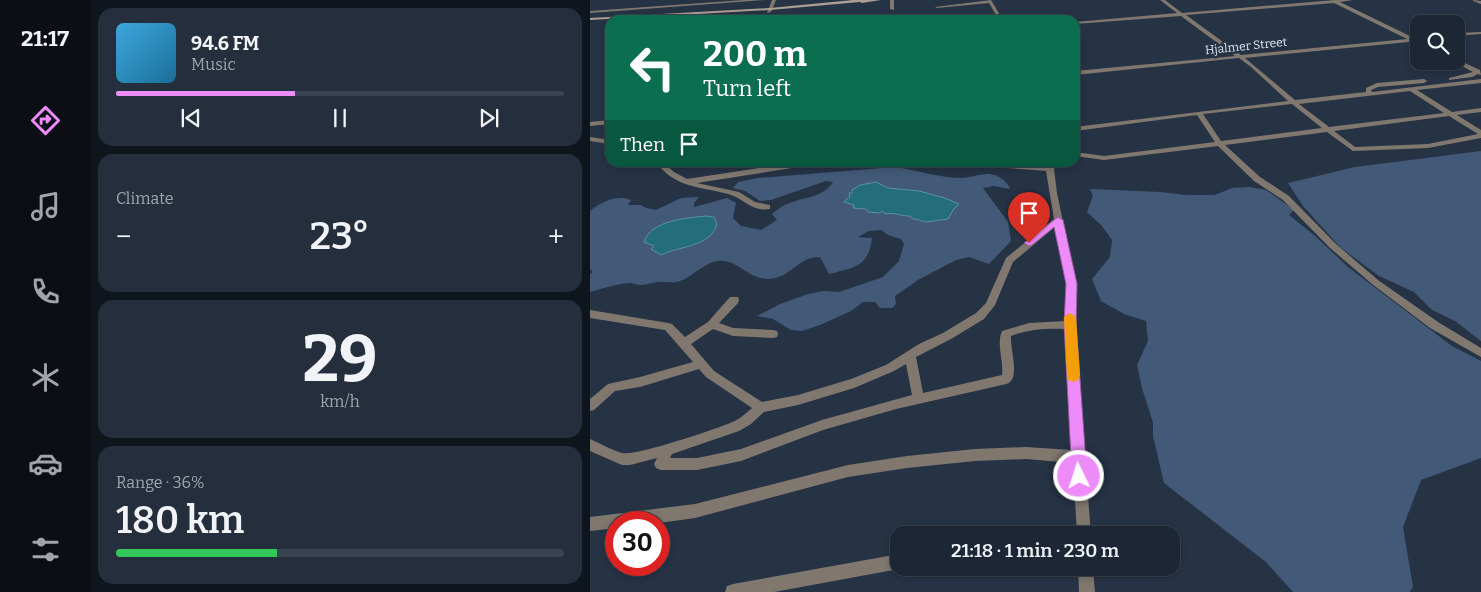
<!DOCTYPE html>
<meta charset="utf-8">
<style>
body{margin:0;font-family:Bitter,serif;background:#252e3c;color:#f1f3f6;height:100vh;display:flex;flex-direction:column;font-size:19px;white-space:nowrap}
*{box-sizing:border-box;margin:0}
p{font-size:16px;color:#a0a5ac}
.icon{flex:none;width:28px;height:28px;fill:none;stroke:currentColor;stroke-width:2;stroke-linecap:round;stroke-linejoin:round}
.map{position:relative;flex:1;overflow:hidden}
.details{display:flex;flex-direction:column;gap:8px;padding:8px;background:#0f151d;width:500px}
.details>*{flex:none}
.hud{position:absolute;left:15px;top:15px;width:475px;height:152px;border-radius:15px;box-shadow:0 2px 8px #0003,0 0 0 1px #3a434f;background:#0b6e4f;color:#fff;overflow:hidden}
.fabs{position:absolute;left:820px;top:15px;display:grid;gap:10px}
.fabs a{display:grid;place-items:center;width:55px;height:55px;border-radius:10px;background:#1c2634;box-shadow:0 2px 8px #0003,0 0 0 1px #3a434f;font-size:25px}
.speed{position:absolute;left:15px;top:511px;display:flex;gap:10px;font-size:25px;font-weight:700;text-align:center}
.speed>*{display:grid;place-content:center;width:65px;height:65px;border-radius:50%;background:#1c2634;box-shadow:0 2px 8px #0003,0 0 0 1px #3a434f;line-height:1}
.speed .limit{border:8px solid #d22;background:#fff;color:#111}
.pin{position:absolute;display:grid;place-items:center;width:42px;height:42px;color:#fff;margin:-51px -21px;border-radius:50% 50% 50% 0;rotate:-45deg;box-shadow:0 0 5px #0007}
.pin .icon{rotate:45deg}
.me{position:absolute;width:55px;margin:-28px;rotate:356deg;stroke-linejoin:round;filter:drop-shadow(0 0 4px #0008)}
.turn{display:flex;align-items:center;gap:18px;height:105px;padding:0 15px;font-size:22px}
.turn .icon{width:65px;height:65px;stroke-width:2.5}
.turn b{display:block;font-size:35px;line-height:42px}
.then{display:flex;align-items:center;height:48px;padding:0 15px;background:#0003;gap:10px;font-size:19px}
.big{font-size:38px;font-weight:600;line-height:1.1}
.details .tile{flex:1;display:flex;flex-direction:column;justify-content:center;gap:8px;min-width:0;padding:0 18px;border-radius:15px;background:#252e3c}
.details .dial{align-items:center;gap:0}
.dial b{font-size:65px;line-height:1}
.song{display:flex;align-items:center;gap:15px}
.cover{width:60px;height:60px;border-radius:8px;background:linear-gradient(135deg,hsl(200 70% 55%),hsl(200 70% 35%))}
.played{height:5px;border-radius:2px;background:linear-gradient(90deg,#ed8cf9 40%,#3a434f 40%)}
.keys{display:flex;justify-content:space-around;direction:ltr}
.heat{display:flex;justify-content:space-between;align-items:center;font-size:28px;direction:ltr}
.charge{height:8px;border-radius:4px;background:linear-gradient(90deg,#34c759 36%,#3a434f 0)}
.trip{position:absolute;left:300px;top:526px;width:290px;height:50px;border-radius:15px;background:#1c2634;box-shadow:0 2px 8px #0003,0 0 0 1px #3a434f;font-weight:600;line-height:50px;text-align:center}
main{display:flex;flex:1;min-height:0}
.tab-bar{display:flex;flex-direction:column;width:90px;justify-content:space-around;align-items:center;background:#0b0f15;color:#a0a5ac}
.tab-bar .icon{width:35px;height:35px}
.tab-bar .on{color:#ed8cf9}
.tab-bar b{font-size:22px;color:#f1f3f6}
.map>svg:first-child{display:block}
.green{fill:#425978}
.water{fill:#246e7b;stroke:#5c929f}
.lines{fill:none;stroke-linecap:round;stroke-linejoin:round}
.street{fill:#80786f;fill-rule:evenodd}
.secondary{fill:#ab9f91;fill-rule:evenodd}
.route{fill:#ed8cf9;stroke:#9a5ba2}
.slow{fill:#f59e0b}
.labels{text-anchor:middle;stroke-width:5;stroke-linejoin:round;paint-order:stroke}
.far-street-label{font-size:12px;fill:#dee6f2;stroke:#263345}
</style>
<main>
<nav class="tab-bar">
<b>21:17</b>
<svg class="icon on" aria-label="directions" viewBox="0 0 24 24"><path d="M12 3l9 9-9 9-9-9zM9 14v-3h6M13 9l2 2-2 2"/></svg>
<svg class="icon" aria-label="music" viewBox="0 0 24 24"><path d="M9 18V5l10-2v13"/><circle cx="6" cy="18" r="3"/><circle cx="16" cy="16" r="3"/></svg>
<svg class="icon" aria-label="phone" viewBox="0 0 24 24"><path d="M5 4h4l2 5-3 2q2 4 5 5l2-3 5 2v4C11 20 4 13 5 4z"/></svg>
<svg class="icon" aria-label="climate" viewBox="0 0 24 24"><path d="M12 3v18M4 7l16 10M4 17L20 7"/></svg>
<svg class="icon" aria-label="car" viewBox="0 0 24 24"><path d="M5 17H2v-5l4-1 3-4h7l3 4 3 1v5h-3M9 17h6M6 11h13"/><circle cx="7" cy="17" r="2"/><circle cx="17" cy="17" r="2"/></svg>
<svg class="icon" aria-label="filters" viewBox="0 0 24 24"><path d="M4 7h16M4 17h16"/><circle cx="9" cy="7" r="2"/><circle cx="15" cy="17" r="2"/></svg>
</nav>
<section class="details">
<div class="tile">
<div class="song"><i class="cover"></i><div><b>94.6 FM</b><p>Music</p></div></div>
<div class="played"></div>
<div class="keys"><svg class="icon" aria-label="previous" viewBox="0 0 24 24"><path d="M18 5L8 12l10 7zM5 5v14"/></svg><svg class="icon" aria-label="pause" viewBox="0 0 24 24"><path d="M8 5v14M16 5v14"/></svg><svg class="icon" aria-label="next" viewBox="0 0 24 24"><path d="M6 5l10 7-10 7zM19 5v14"/></svg></div>
</div>
<div class="tile"><p>Climate</p>
<div class="heat"><a>−</a><b class="big">23°</b><a>+</a></div>
</div>
<div class="tile dial"><b>29</b><p>km/h</p></div>
<div class="tile"><p>Range · 36%</p><b class="big">180 km</b><div class="charge"></div></div>
</section>
<div class="map">
<svg width="891" height="592" viewBox="0 0 891 592">
<rect width="100%" height="100%" fill="#263345"/>
<g class="green">
<path d="M891,151v190l-26,-20 -23,-11 -18,-18 -35,-16 -39,-29 -37,-41 -15,-23 67,-16z"/>
<path d="M304,167c24,3 45,11 69,11 13,-1 21,-7 34,-2 6,3 11,7 13,13l-16,-3 -11,2 25,34 3,19 -22,23 -20,-7 -13,3 -38,20 -23,16 1,8 -4,4h-12l-5,-6h-12l-12,9 -31,14 -18,6 -11,-1 -18,-11 -16,-3 23,-12 28,-10 15,-3 16,1 44,-15 16,-16 5,-17 -3,-5 -13,-4 -7,-5 -12,1 -11,6 14,1c-3,29 -19,30 -43,36l-9,-17c-23,0 -29,21 -51,22 -20,0 -28,-16 -45,-18 -19,-2 -31,18 -48,21 -6,1 -13,-1 -19,0 -5,0 -10,3 -15,3 -4,0 -7,-1 -11,-2 -13,0 -29,6 -41,9v-18l3,-2 -3,-3v-58c10,-9 28,-17 41,-11l-3,5h13l5,3 10,2 25,-12 18,-1 -5,6v4l33,-9 9,5 -3,15 8,8 20,4 16,-10 -5,-6c5,-4 11,-9 18,-11 15,-6 34,-6 43,-21l-7,-1 -55,19 -11,1 -15,-10 -12,-3 5,-6 20,-4z"/>
<path d="M659,187l17,3 28,20 -5,5 25,20 34,32 104,79 29,15v97l-60,22 -18,47 10,60 -3,5h-117l-27,-30 -102,-79 -11,-47v-13l-11,-35 -5,-23 11,-24 -2,-20 -22,-7 -23,-13 -9,-22 18,-22 2,-17 -10,-14 -15,-14 6,-16 -3,-7 70,3 26,3h29l17,-7z"/>
</g>
<g class="water">
<path d="M286,182l12,6 31,3 26,7 14,6 -6,6 -5,9 -22,3 -10,-3 -1,1 -6,-4c-9,0 -15,-4 -24,-2l-2,-3 -4,2 -11,-1 -2,-3 -13,-1 1,-3 -10,-3 6,-6 -1,-3h3v-3l8,-5z"/>
<path d="M116,216l8,1 3,7c-6,23 -38,22 -56,31l-10,-6 3,-3 -10,-4c7,-22 43,-24 62,-26z"/>
</g>
<g class="lines">
<g class="street">
<path d="M154,0h21l-175,13v-2z"/>
<path d="M182,0h4l-5,12 -4,1z"/>
<path d="M300,0h4v10l-4,-1z"/>
<path d="M401,0l12,20h-4l-10,-17 -52,5 -2,-1z"/>
<path d="M570,0h5l17,13 153,-13h18l-13,2 74,36 5,-1v4l-174,17 50,42 71,-8v-4l11,-5 47,-4 3,2 -3,2 -46,4 -7,3 1,2 109,-13v4l-64,7 35,22 29,-4v4l-24,3 24,15v8l-53,10 -75,3 -26,-19 -102,13 35,32 29,19 47,48 42,36 60,42 43,26v9l-51,-29 -58,-44 -42,-36 -47,-48 -29,-19 -36,-35 -114,14 -29,-4v-4l29,4 111,-14 -18,-27 -122,16v-4l213,-26 -37,-34 -12,-9 -164,17v-4l160,-15 -54,-40 -106,8v-2l102,-9zM744,3l73,36 -166,16 -55,-40zM820,91l34,22 -115,14 -30,-23zM702,104l30,24 -101,13 -18,-27zM859,116l29,18 -50,10 -73,3 -21,-16z"/>
<path d="M883,0l8,1v3l-8,-3z"/>
<path d="M891,32v2l-25,2v-3z"/>
<path d="M866,59l24,11 1,5 -3,-1 -6,3 -23,3v-2l24,-6 -19,-10z"/>
<path d="M20,120v4l-20,2v-4z"/>
<path d="M0,137l20,3v4l-20,-3z"/>
<path d="M74,162h7l-3,5 6,5 13,7 112,-17h96l-3,2 -81,1 -114,18 42,9 16,10 15,3v4c-17,3 -25,-9 -39,-14 -25,-8 -52,-6 -71,-28z"/>
<path d="M361,162h41l56,5 2,-5h7l-3,7 3,24 19,91 -1,41 16,210h-14l-4,-72 -47,-4 -51,2 -68,7 -59,9 -153,41 -36,5 -43,-1v6l-26,3v-14l105,-13 153,-39 59,-9 68,-7 51,-2 46,3 -7,-121c-19,-1 -37,0 -54,7 -1,11 8,39 -1,46 -2,2 -5,2 -8,3l-106,24 -73,21 -82,31 -44,9h-36l-5,-2 -2,-4 3,-6 -27,7h-8l-32,-14v-12c10,4 21,11 32,14 15,3 91,-23 108,-30 9,-3 15,-9 22,-15l-46,-31 -7,-8 -59,18 -25,4 -21,19 -4,1v-12l18,-15 32,-7 53,-15 -28,-32 -75,-12v-8l78,13 4,1 13,13 23,-15 22,-25h8l1,3 -1,3 -19,20 14,5 40,2 4,1 1,3 -1,3 -4,1 -40,-2 -20,-7 -22,15 23,27 48,31 36,-7 53,-16 35,-14 33,-21 24,-11 33,-20 10,-10 20,-45 48,-39 -8,-48 -92,-7zM465,227l11,57 -1,37 -36,2 -27,8c-6,14 2,30 0,44l-79,18 -7,-36 35,-18 33,-20 11,-14 18,-43zM316,364l6,31 -90,25 -81,29 -44,9h-27l2,-4 67,-23 12,-7 13,-12 34,-7 56,-17 40,-17z"/>
<path d="M309,554v14h2l-2,1 -125,23h-49l2,-6 6,-2z"/>
<path d="M488,568h15l2,24h-16z"/>
</g>
<path class="secondary" d="M263,0h28l-19,3 -2,-1 -90,8 -180,10v-2l180,-10z"/>
</g>
<path class="route" d="M468,217l5,3 14,64 -1,40 11,152 -2,6 -6,2 -5,-2 -2,-6 -8,-152 2,-40 -12,-57 -22,18 -3,1 -5,-3z"/>
<path class="slow" d="M480,313l6,4 4,59 -2,4 -5,2 -5,-2 -1,-4 -3,-59z"/>
<g class="labels">
<g class="far-street-label">
<text transform="translate(656 46) rotate(-6)" y="4">Hjalmer Street</text>
</g>
</g>
</svg>
<div class="fabs">
<a><svg class="icon" aria-label="search" viewBox="0 0 24 24"><circle cx="10" cy="10" r="6"/><path d="M15 15l6 6"/></svg></a>
</div>
<div class="speed"><div class="limit">30</div></div>
<div class="pin" style="left:439px;top:243px;background:#d93025"><svg class="icon" aria-label="arrive" viewBox="0 0 24 24"><path d="M6 21V4h12l-3 4 3 4H6"/></svg></div>
<svg class="me" style="left:489px;top:476px" viewBox="-20 -20 40 40"><circle r="17" fill="#ed8cf9" stroke="#fff" stroke-width="3"/><path d="M0-11L8 9 0 5-8 9z" fill="#fff"/></svg>
<div class="trip">21:18 · 1 min · 230 m</div>
<div class="hud">
<div class="turn"><svg class="icon" aria-label="left" viewBox="0 0 24 24"><path d="M17 20v-9H6M10 6l-5 5 5 5"/></svg><div><b>200 m</b>Turn left</div></div>
<div class="then">Then<svg class="icon" aria-label="arrive" viewBox="0 0 24 24"><path d="M6 21V4h12l-3 4 3 4H6"/></svg></div>
</div>
</div>
</main>
